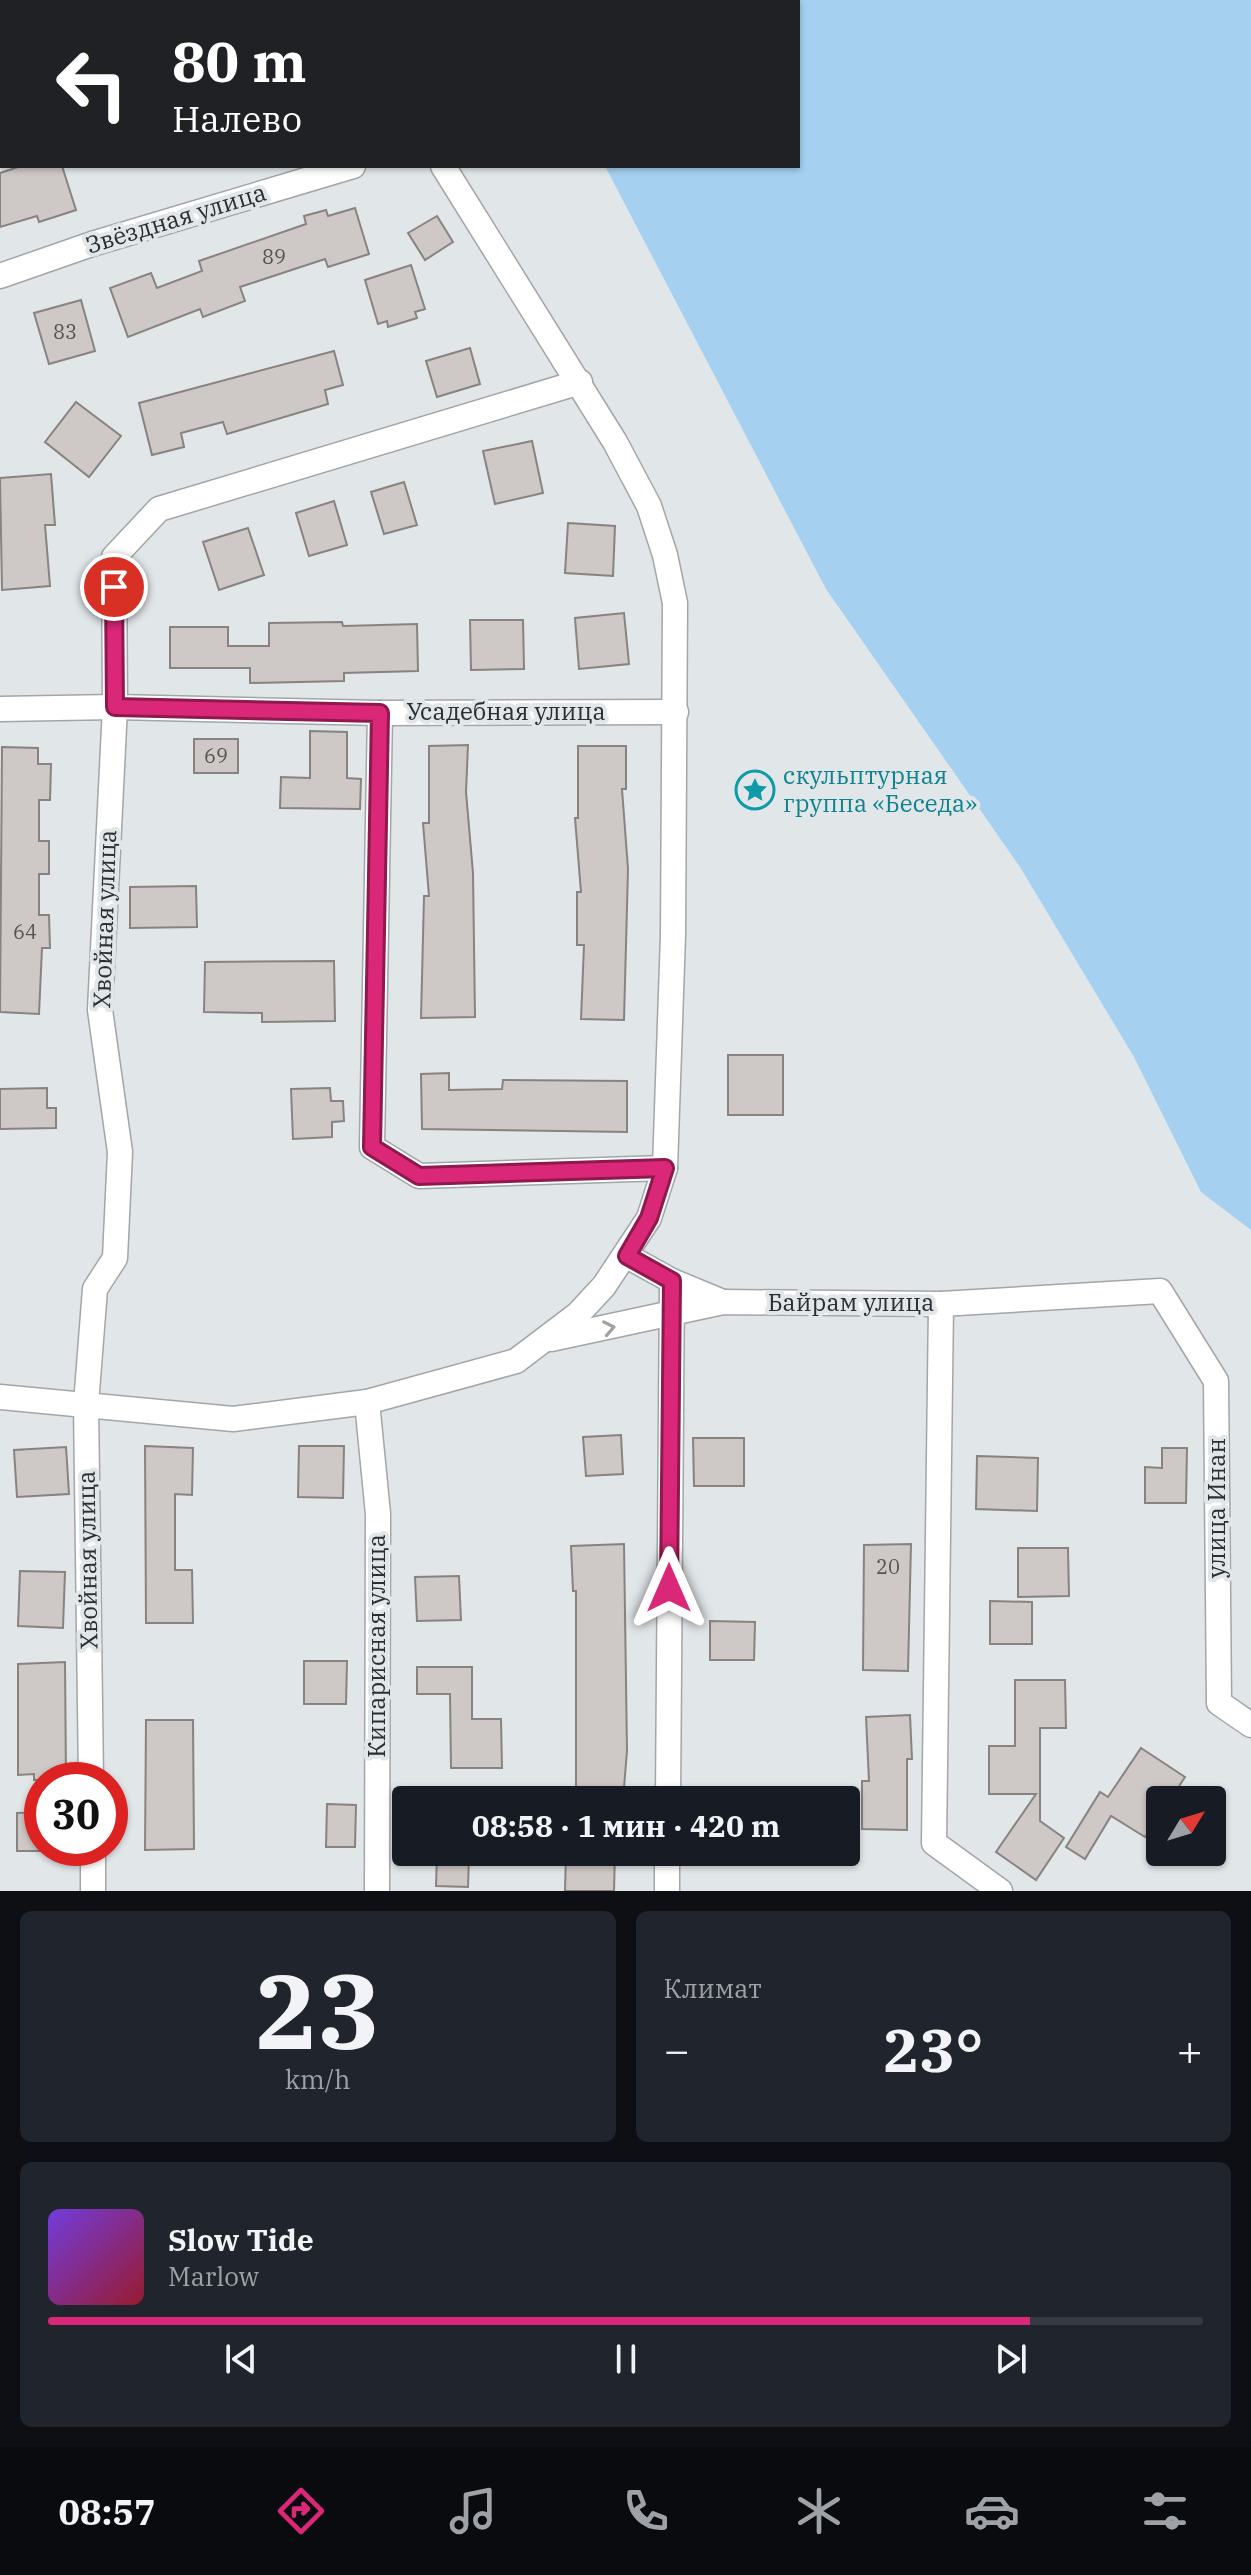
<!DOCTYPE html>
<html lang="ru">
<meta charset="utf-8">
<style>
body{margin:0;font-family:"IBM Plex Serif",serif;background:#20242c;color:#f1f3f6;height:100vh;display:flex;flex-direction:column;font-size:30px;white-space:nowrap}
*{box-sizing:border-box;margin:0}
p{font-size:26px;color:#9ea1a6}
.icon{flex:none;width:44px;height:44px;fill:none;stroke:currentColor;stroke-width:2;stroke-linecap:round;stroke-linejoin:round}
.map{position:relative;height:1891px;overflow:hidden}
.sheet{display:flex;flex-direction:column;gap:20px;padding:20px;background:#0d0f14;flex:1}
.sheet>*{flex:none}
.banner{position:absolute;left:0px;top:0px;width:800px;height:168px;box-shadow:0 2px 6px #0004;background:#202124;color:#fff;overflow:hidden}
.needle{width:52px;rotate:52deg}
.buttons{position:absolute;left:1146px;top:1786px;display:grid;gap:16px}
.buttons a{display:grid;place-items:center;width:80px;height:80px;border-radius:8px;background:#171b24;box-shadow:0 2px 6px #0004;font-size:40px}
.speed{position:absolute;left:24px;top:1762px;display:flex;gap:16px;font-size:40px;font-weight:700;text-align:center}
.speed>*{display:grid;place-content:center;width:104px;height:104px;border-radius:50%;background:#171b24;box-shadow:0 2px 6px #0004;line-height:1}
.speed .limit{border:12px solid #d22;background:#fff;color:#111}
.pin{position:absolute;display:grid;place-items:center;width:68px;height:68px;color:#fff;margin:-34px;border:4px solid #fff;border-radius:50%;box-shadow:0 2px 8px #0007}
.me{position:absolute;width:88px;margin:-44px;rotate:0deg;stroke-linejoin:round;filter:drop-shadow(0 0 6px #0008)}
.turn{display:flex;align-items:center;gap:28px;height:168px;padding:0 40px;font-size:36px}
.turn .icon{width:104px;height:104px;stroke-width:2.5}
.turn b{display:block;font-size:56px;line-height:68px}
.big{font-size:60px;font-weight:800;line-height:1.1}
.sheet .card{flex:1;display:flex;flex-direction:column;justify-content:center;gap:12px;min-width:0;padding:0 28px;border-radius:12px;background:#20242c}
.sheet .dial{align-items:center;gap:0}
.dial b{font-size:104px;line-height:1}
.song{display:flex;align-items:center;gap:24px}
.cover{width:96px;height:96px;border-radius:12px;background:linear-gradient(135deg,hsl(260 70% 55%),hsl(350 70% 35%))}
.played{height:8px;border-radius:4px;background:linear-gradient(90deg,#db2777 85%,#363941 85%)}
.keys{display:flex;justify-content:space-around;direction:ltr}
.heat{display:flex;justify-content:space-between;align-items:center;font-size:44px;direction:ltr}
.sheet .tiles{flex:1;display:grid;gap:20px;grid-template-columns:1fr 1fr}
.card:last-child{grid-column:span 2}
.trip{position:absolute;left:392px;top:1786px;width:468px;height:80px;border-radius:8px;background:#171b24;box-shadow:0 2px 6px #0004;font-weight:800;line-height:80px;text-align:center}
.tabs{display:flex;height:128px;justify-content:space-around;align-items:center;background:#090b0e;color:#9ea1a6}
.tabs .icon{width:56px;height:56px}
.tabs .current{color:#db2777}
.tabs b{font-size:36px;color:#f1f3f6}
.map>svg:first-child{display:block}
.green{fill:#a5d0ef}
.building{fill:#cec8c6;stroke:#888381;stroke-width:2}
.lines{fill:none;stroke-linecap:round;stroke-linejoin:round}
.minor-casing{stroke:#a2a6a9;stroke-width:27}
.minor{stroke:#fff;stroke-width:24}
.oneway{stroke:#a0a0a1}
.route-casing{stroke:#8e194d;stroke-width:20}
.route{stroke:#db2777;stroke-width:14}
.labels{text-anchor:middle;stroke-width:8;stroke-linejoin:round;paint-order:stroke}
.number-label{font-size:20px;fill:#545455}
.street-label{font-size:24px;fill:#2b2d2f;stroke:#e1e6e9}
.culture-label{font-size:24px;fill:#0d838f;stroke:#e1e6e9;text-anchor:start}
</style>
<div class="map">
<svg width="1251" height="1891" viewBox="0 0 1251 1891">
<rect width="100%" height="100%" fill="#e1e6e9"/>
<path class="green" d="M565,0h686v1230l-50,-38 -67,-135 -114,-190 -194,-278 -221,-423h193v-164z"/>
<g class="building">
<path d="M21,166h41l14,44 -37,12 -2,-6 -37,11v-54z"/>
<path d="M355,208l14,46 -41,13 -3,-8 -85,28 5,14 -42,16 -3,-8 -72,28 -18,-49 41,-15 6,15 45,-17 -3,-10 107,-37 -2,-8 22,-6 2,6z"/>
<path d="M437,216l16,26 -28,18 -17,-27z"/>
<path d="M411,265l14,44 -10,3 2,6 -29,9 -1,-6 -9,3 -13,-44z"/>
<path d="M81,300l14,51 -46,13 -15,-51z"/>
<path d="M470,348l10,36 -43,13 -11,-36z"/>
<path d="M334,351l9,34 -18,5 3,14 -101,30 -4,-12 -42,11 3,14 -32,8 -13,-52z"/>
<path d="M76,402l45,34 -32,41 -44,-35z"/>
<path d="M532,441l11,52 -48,11 -12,-53z"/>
<path d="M51,474l4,51h-10l5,61 -48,4 -2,-112z"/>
<path d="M404,482l13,43 -33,9 -13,-42z"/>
<path d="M334,501l13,44 -38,11 -13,-43z"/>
<path d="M568,523l47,3 -2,50 -48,-3z"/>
<path d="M248,528l16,47 -45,15 -16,-48z"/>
<path d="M624,613l5,51 -50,5 -4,-51z"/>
<path d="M470,620h53l1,49 -53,1z"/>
<path d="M342,622l1,4 74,-2 1,47 -74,2v8l-94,2v-15h-80v-41h58v19h41v-23z"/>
<path d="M310,731l37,1v46l14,1 -1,30 -80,-1 1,-31 29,1z"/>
<rect x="194" y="739" width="44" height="34"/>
<path d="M468,745l-2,47 7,81 2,144 -54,1 3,-122h5l-6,-73h6v-77z"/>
<path d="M578,746h48v43h-4l6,80 -4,151 -43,-1 3,-74h-7v-53h4l-6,-74h3z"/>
<path d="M2,747l36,1v16h13l-1,36h-11v41h10v33h-10v41h10l1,33h-8l-3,66 -39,-2z"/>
<path d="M196,886l1,41 -67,1v-41z"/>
<path d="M334,961l1,60 -73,1v-9l-58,-1 1,-50z"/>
<rect x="728" y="1055" width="55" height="60"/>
<path d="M449,1073v17l53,-1 1,-9 124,1v51l-205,-3 -1,-55z"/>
<path d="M47,1088v20h9v20l-56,1v-40z"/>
<path d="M330,1088l1,13h12l1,20 -12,1v15l-39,2 -2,-50z"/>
<path d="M621,1435l2,39 -37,2 -3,-39z"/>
<path d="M693,1438h51v48h-50z"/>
<path d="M145,1446l48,2 -1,47 -17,-1v76h17l1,53h-47z"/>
<path d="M299,1446h45l-1,52 -45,-1z"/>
<path d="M66,1447l3,47 -52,3 -3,-47z"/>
<path d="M1162,1448h25l-1,55h-41v-36l17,1z"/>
<path d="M977,1456l61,2 -1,53 -61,-2z"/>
<path d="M624,1544l3,207 -4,49h-47v-209h-3l-2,-45z"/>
<path d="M911,1544l-3,127 -45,-1 1,-125z"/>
<path d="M1018,1548h50l1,48 -51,1z"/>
<path d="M20,1571l45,1 -2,56 -45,-2z"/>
<path d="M459,1576l2,44 -44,1 -2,-44z"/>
<path d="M990,1601l42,1v42h-42z"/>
<path d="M710,1621l45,1 -1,38h-44z"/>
<path d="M304,1661h43l-1,43h-42z"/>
<path d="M65,1662l1,118h-32v-6l-16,1v-111z"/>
<path d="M417,1667h55v52h29l1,49h-51l-1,-74h-33z"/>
<path d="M1015,1680h50l1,48h-26v93l24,17 -28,42 -40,-28 40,-58h-47v-48h26z"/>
<path d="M910,1715l2,44h-5v71l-45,-1v-48h7l-3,-64z"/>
<path d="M146,1720h47l1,129 -49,1z"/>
<path d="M1141,1748l44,29 -15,23h-10v15l-15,22 -34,-21 -26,43 -19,-12 34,-55 8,5z"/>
<path d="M327,1804l29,1 -1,42h-29z"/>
<path d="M42,1812v39h-25v-38z"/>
<path d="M566,1852h49l-1,39h-49z"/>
<path d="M437,1856l32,1 -1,30 -32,-1z"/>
</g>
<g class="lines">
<defs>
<g id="minor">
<path d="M370,0l1,2"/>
<path d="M42,2l7,-2"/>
<path d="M0,14h2"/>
<path d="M0,276l92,-32 261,-78"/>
<path d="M0,709l115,-2 265,6 296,-1"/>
<path d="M380,713l-8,434 47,29 246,-8"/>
<path d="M627,1256l45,25 51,21"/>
<path d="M941,1304l-7,539 66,48"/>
<path d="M551,1339l172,-37 218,2 219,-13 56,90 3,322 32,22"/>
<path d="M0,1397l233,22 134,-17 149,-41 62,-47 26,-28 45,-68 16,-50 8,-233 2,-332 -10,-48 -16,-49 -34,-64 -172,-276"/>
<path d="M367,1402l11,112 -1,377"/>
<path d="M91,1780l-5,-376 9,-115 20,-31 5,-106 -20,-142 15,-303 -1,-150 45,-48 421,-127"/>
<path d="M668,1800l4,-519"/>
<path d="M93,1848v43"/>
<path d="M667,1891v-39"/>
</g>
</defs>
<use href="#minor" class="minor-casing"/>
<use href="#minor" class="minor"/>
</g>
<defs><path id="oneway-chevron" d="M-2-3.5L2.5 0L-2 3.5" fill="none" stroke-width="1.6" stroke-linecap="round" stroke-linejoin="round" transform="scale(2)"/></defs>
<use class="oneway" href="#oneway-chevron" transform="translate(609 1328) rotate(-11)"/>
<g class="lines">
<defs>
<path id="route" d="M114,587l1,120 265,6 -8,434 47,29 246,-8 -16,50 -22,38 45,25 -3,307"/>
</defs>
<use href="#route" class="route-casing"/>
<use href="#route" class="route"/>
</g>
<defs>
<symbol id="sight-ring" viewBox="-11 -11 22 22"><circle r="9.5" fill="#e1e6e9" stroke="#0f9aa8" stroke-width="1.5"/><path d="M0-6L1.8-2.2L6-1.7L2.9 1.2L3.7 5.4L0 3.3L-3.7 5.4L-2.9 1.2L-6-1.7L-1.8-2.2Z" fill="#0f9aa8"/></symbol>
</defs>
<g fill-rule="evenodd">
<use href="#sight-ring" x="733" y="768" width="44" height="44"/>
</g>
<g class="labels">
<g class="number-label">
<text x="274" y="264">89</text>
<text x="65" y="339">83</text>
<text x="216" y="763">69</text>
<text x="25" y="939">64</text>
<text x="888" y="1574">20</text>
</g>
<g class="street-label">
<text transform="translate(176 219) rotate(-17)" y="8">Звёздная улица</text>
<text x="506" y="720">Усадебная улица</text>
<text transform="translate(105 919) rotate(-88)" y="8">Хвойная улица</text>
<text x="851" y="1311">Байрам улица</text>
<text transform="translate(1217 1508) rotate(-90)" y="8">улица Инан</text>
<text transform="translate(88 1560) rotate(-91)" y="8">Хвойная улица</text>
<text transform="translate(377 1646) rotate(-90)" y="8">Кипарисная улица</text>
</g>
<g class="culture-label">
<text x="783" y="784">скульптурная<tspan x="783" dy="28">группа «Беседа»</tspan></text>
</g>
</g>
</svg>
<div class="buttons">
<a><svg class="needle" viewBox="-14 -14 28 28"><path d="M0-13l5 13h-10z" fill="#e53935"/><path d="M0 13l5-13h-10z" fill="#9ea1a6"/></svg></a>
</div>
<div class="speed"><div class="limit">30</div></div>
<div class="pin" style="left:114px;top:587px;background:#d93025"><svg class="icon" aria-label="arrive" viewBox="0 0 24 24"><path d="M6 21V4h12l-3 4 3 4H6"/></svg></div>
<svg class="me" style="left:669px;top:1588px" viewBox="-20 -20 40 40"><path d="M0-17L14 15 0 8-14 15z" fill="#db2777" stroke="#fff" stroke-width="4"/></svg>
<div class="trip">08:58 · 1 мин · 420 m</div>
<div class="banner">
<div class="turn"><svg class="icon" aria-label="left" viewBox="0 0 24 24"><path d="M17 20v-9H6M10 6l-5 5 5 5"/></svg><div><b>80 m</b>Налево</div></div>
</div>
</div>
<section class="sheet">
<div class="tiles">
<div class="card dial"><b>23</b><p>km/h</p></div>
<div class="card"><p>Климат</p>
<div class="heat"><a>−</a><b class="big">23°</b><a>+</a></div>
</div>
<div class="card">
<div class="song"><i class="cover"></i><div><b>Slow Tide</b><p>Marlow</p></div></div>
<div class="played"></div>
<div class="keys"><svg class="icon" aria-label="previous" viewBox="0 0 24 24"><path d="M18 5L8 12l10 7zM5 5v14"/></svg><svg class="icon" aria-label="pause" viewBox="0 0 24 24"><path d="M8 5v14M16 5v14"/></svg><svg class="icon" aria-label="next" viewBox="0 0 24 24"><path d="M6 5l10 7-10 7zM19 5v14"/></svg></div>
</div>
</div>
</section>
<nav class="tabs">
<b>08:57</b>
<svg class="icon current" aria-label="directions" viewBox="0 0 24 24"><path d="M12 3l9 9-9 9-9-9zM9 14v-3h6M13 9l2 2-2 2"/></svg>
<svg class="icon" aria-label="music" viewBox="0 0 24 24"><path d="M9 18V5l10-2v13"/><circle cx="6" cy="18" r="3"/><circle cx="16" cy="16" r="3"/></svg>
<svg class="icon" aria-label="phone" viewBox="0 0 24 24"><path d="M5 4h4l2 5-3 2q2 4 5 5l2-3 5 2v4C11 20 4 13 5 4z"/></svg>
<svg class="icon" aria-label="climate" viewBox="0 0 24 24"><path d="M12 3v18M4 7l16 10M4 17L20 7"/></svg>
<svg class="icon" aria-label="car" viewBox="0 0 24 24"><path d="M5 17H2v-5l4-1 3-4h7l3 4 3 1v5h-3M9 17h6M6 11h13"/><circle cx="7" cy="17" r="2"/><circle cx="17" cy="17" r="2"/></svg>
<svg class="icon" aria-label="filters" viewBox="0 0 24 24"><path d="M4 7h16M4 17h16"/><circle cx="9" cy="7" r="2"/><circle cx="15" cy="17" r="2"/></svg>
</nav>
